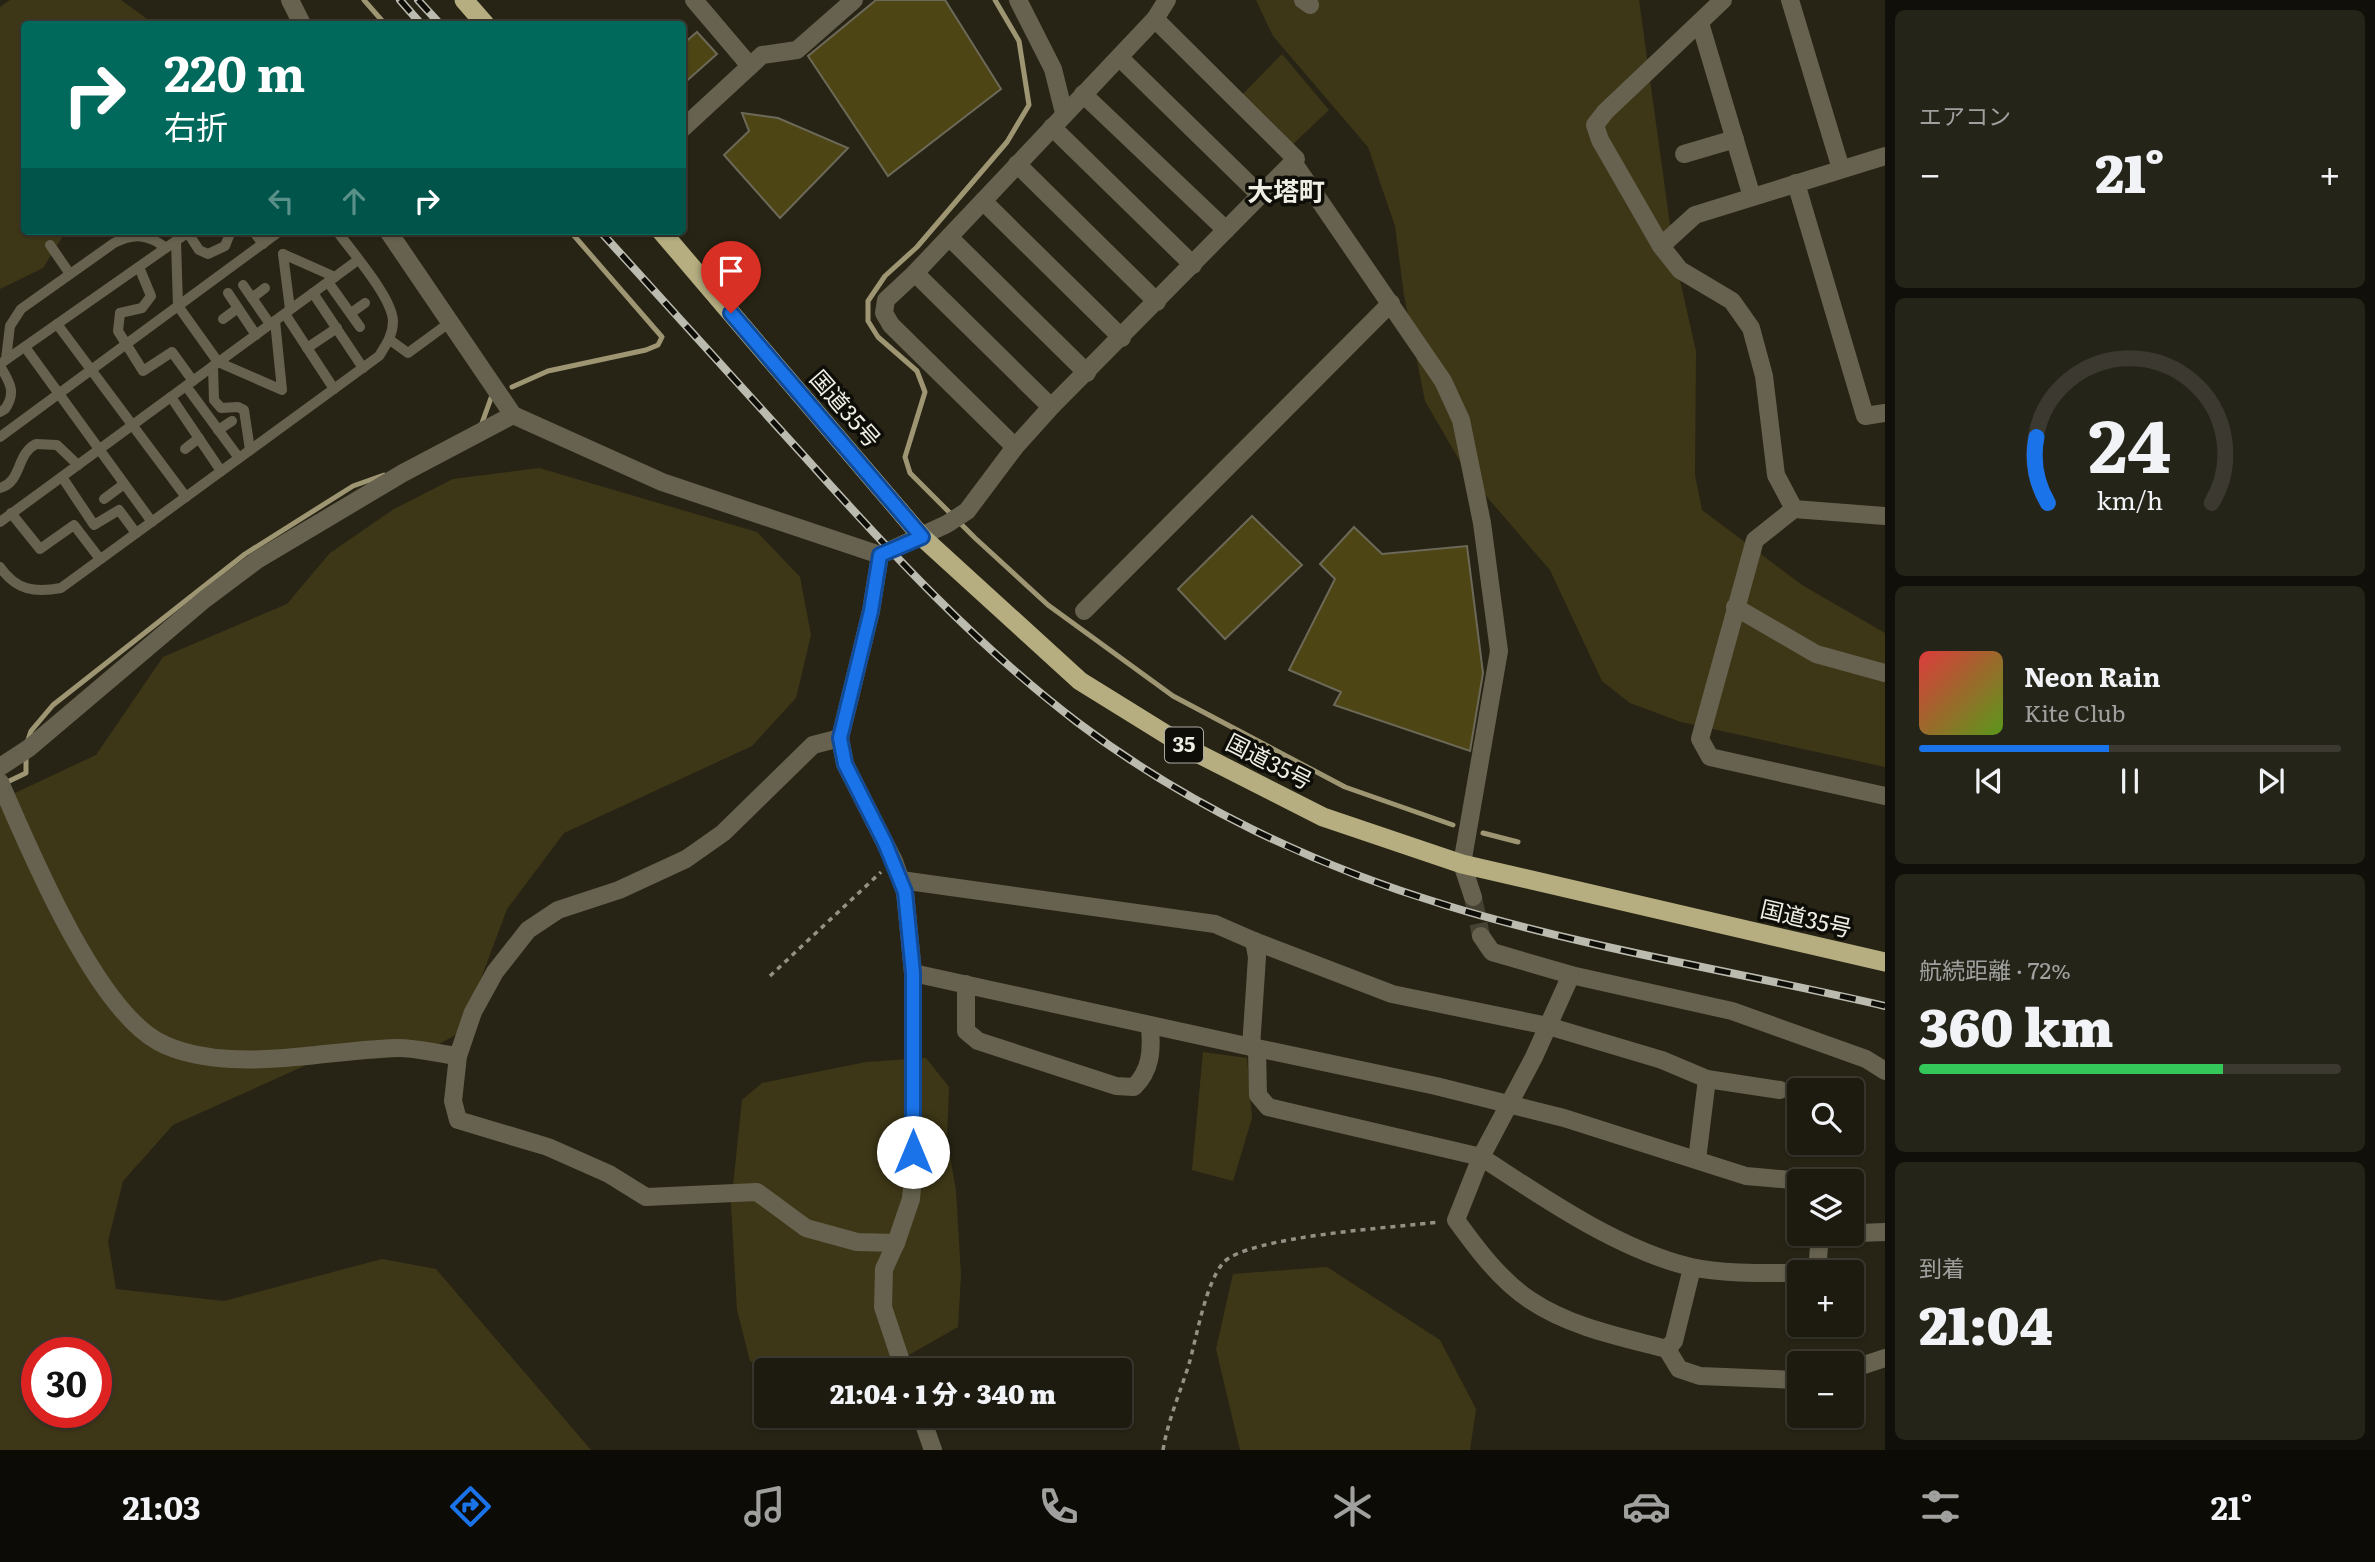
<!DOCTYPE html>
<html lang="ja">
<meta charset="utf-8">
<style>
body{margin:0;font-family:Literata,"Noto Sans JP",serif;background:#252419;color:#f1f3f6;height:100vh;display:flex;flex-direction:column;font-size:26px;white-space:nowrap}
*{box-sizing:border-box;margin:0}
p{font-size:23px;color:#a0a19f}
.icon{flex:none;width:38px;height:38px;fill:none;stroke:currentColor;stroke-width:2;stroke-linecap:round;stroke-linejoin:round}
.map{position:relative;flex:1;overflow:hidden}
.side{display:flex;flex-direction:column;gap:10px;padding:10px;background:#100f09;width:490px}
.side>*{flex:none}
.guide{position:absolute;left:21px;top:21px;width:665px;height:214px;border-radius:7px;box-shadow:0 2px 5px #0004,0 0 0 2px #3b3930;background:#00695c;color:#fff;overflow:hidden}
.fabs{position:absolute;left:1787px;top:1078px;display:grid;gap:14px}
.fabs a{display:grid;place-items:center;width:77px;height:77px;border-radius:7px;background:#1d1b10;box-shadow:0 2px 5px #0004,0 0 0 2px #3b3930;font-size:35px}
.speed{position:absolute;left:21px;top:1337px;display:flex;gap:14px;font-size:35px;font-weight:700;text-align:center}
.speed>*{display:grid;place-content:center;width:91px;height:91px;border-radius:50%;background:#1d1b10;box-shadow:0 2px 5px #0004,0 0 0 2px #3b3930;line-height:1}
.speed .limit{border:10px solid #d22;background:#fff;color:#111}
.pin{position:absolute;display:grid;place-items:center;width:60px;height:60px;color:#fff;margin:-72px -30px;border-radius:50% 50% 50% 0;rotate:-45deg;box-shadow:0 0 7px #0007}
.pin .icon{rotate:45deg}
.me{position:absolute;width:77px;margin:-38px;rotate:0deg;stroke-linejoin:round;filter:drop-shadow(0 0 5px #0008)}
.turn{display:flex;align-items:center;gap:24px;height:147px;padding:0 28px;font-size:32px}
.turn .icon{width:91px;height:91px;stroke-width:2.5}
.turn b{display:block;font-size:49px;line-height:60px}
.lanes{display:flex;align-items:center;height:66px;padding:0 28px;background:#0003;justify-content:center;gap:35px;direction:ltr}
.lanes .off{opacity:.35}
.big{font-size:52px;font-weight:800;line-height:1.1}
.side .widget{flex:1;display:flex;flex-direction:column;justify-content:center;gap:10px;min-width:0;padding:0 24px;border-radius:10px;background:#252419}
.side .dial{align-items:center;gap:0}
.dial svg{height:182px;overflow:visible;fill:none;stroke:#3b3930;stroke-width:7;stroke-linecap:round;text-anchor:middle}
.dial text{fill:#f1f3f6;stroke:none}
.song{display:flex;align-items:center;gap:21px}
.cover{width:84px;height:84px;border-radius:10px;background:linear-gradient(135deg,hsl(0 70% 55%),hsl(90 70% 35%))}
.played{height:7px;border-radius:4px;background:linear-gradient(90deg,#1a73e8 45%,#3b3930 45%)}
.keys{display:flex;justify-content:space-around;direction:ltr}
.heat{display:flex;justify-content:space-between;align-items:center;font-size:38px;direction:ltr}
.charge{height:10px;border-radius:5px;background:linear-gradient(90deg,#34c759 72%,#3b3930 0)}
.trip{position:absolute;left:754px;top:1358px;width:378px;height:70px;border-radius:7px;background:#1d1b10;box-shadow:0 2px 5px #0004,0 0 0 2px #3b3930;font-weight:800;line-height:70px;text-align:center}
.dock{display:flex;height:112px;justify-content:space-around;align-items:center;background:#0c0b06;color:#a0a19f}
.dock .icon{width:49px;height:49px}
.dock .on{color:#1a73e8}
.dock b{font-size:32px;color:#f1f3f6}
main{display:flex;flex:1;min-height:0}
.map>svg:first-child{display:block}
.green{fill:#3e3717;fill-rule:evenodd}
.lines{fill:none;stroke-linecap:round;stroke-linejoin:round}
.stream{stroke:#9e9673;stroke-width:5}
.building{fill:#4e4515;stroke:#6c6958;stroke-width:2}
.minor-tunnel{stroke:#454234;stroke-width:18;stroke-dasharray:18 9;stroke-linecap:butt}
.path{stroke:#939185;stroke-width:3.5;stroke-dasharray:5 5;stroke-linecap:butt}
.service{stroke:#66624f;stroke-width:10}
.minor{stroke:#66624f;stroke-width:18}
.tertiary{stroke:#66624f;stroke-width:18}
.trunk{stroke:#b6ae80;stroke-width:19}
.rail-casing{stroke:#bcbbb0;stroke-width:8}
.rail{stroke:#0e0d07;stroke-width:5;stroke-dasharray:16;stroke-linecap:butt}
.route-casing{stroke:#114b97;stroke-width:18}
.route{stroke:#1a73e8;stroke-width:12}
.labels{text-anchor:middle;stroke-width:7;stroke-linejoin:round;paint-order:stroke}
.shield{fill:#0e0d07;stroke:#acaaa2;stroke-width:2}
.shield-label{font-size:21px;font-weight:bold;fill:#efeee4}
.street-label{font-size:23px;fill:#efeee4;stroke:#0e0d07}
.quarter-label{font-size:26px;font-weight:bold;fill:#efeee4;stroke:#0e0d07}
</style>
<main>
<div class="map">
<svg width="1885" height="1450" viewBox="0 0 1885 1450">
<rect width="100%" height="100%" fill="#272415"/>
<g class="green">
<path d="M10,0h111l33,24h-130v207h42l-23,37 -43,21v-282z"/>
<path d="M1256,0h383l35,254 22,97 -1,124 7,35 100,75 83,48v134l-204,-45 -51,-19 -28,-22 -52,-111 -82,-95 -43,-74 -21,-106 -9,-69 -27,-79 -95,-111z"/>
<path d="M1282,54l47,56 -37,35 -51,-49z"/>
<path d="M539,468l218,64 43,45 11,58 -15,63 -44,48 -188,87 -57,76 -46,123 -44,24 -106,7 -138,62 -50,56 -15,60 8,48 108,12 158,-42 54,10 155,181h-591v-650l96,-45 67,-98 124,-53 43,-51 64,-44 59,-30zM37,1353h59v59h-59z"/>
<path d="M1203,1052l44,6 5,60 -19,63 -41,-11z"/>
<path d="M926,1058l23,29 -2,51 9,53 5,84 -3,52 -58,33 -32,10h-102l-16,-9 -13,-51 -6,-105 11,-105 20,-17 104,-21z"/>
<path d="M1327,1267l113,73 36,69 -6,41h-230l-24,-101 17,-75z"/>
</g>
<g class="lines">
<g class="stream">
<path d="M364,0l21,24"/>
<path d="M995,0l24,41 10,64 -22,37 -90,105 -32,29 -17,25v20l10,16 39,34 8,21 -20,65 5,16 65,65 73,67 125,91 172,91 108,38"/>
<path d="M512,387l36,-16 98,-21 12,-5 4,-8 -92,-106"/>
<path d="M482,423l9,-25"/>
<path d="M27,743l4,-12 22,-26 192,-151 108,-68 31,-11"/>
<path d="M3,784l23,-11v-20"/>
<path d="M1483,833l35,9"/>
</g>
</g>
<g class="building">
<path d="M876,0h69l56,89 -113,87 -80,-120z"/>
<path d="M697,32l20,22 -35,31v-40z"/>
<path d="M742,113l36,5 70,30 -68,70 -56,-63 25,-24z"/>
<path d="M1252,516l50,49 -77,74 -47,-50z"/>
<path d="M1354,527l28,27 85,-8 16,127 -13,78 -136,-46 7,-13 -52,-22 46,-91 -15,-15z"/>
</g>
<g class="lines">
<path class="minor-tunnel" d="M1473,897l8,39"/>
<g class="path">
<path d="M770,976l111,-104"/>
<path d="M1163,1450c5,-30 17,-57 26,-86 8,-28 16,-79 34,-101 24,-27 176,-36 217,-41"/>
</g>
<g class="service">
<path d="M253,231l10,13"/>
<path d="M188,233l11,17 9,4 17,-8 6,-15"/>
<path d="M176,241l2,65 40,56 64,28 -7,-69"/>
<path d="M50,245l20,29"/>
<path d="M283,254l52,23"/>
<path d="M283,254l7,55"/>
<path d="M139,267l12,29 -9,12 -22,5 -2,18 25,40 29,-19 21,29"/>
<path d="M328,282l32,45"/>
<path d="M243,285l27,39"/>
<path d="M228,293l28,42"/>
<path d="M313,293l50,75"/>
<path d="M252,298l13,-10"/>
<path d="M351,313l14,-10"/>
<path d="M285,314l49,75"/>
<path d="M223,319l15,-11"/>
<path d="M57,324l129,173"/>
<path d="M390,340l18,13 41,-30"/>
<path d="M25,347l127,175"/>
<path d="M307,348l30,-20"/>
<path d="M6,359l4,-33 11,-17 93,-66c20,-10 34,-9 52,5"/>
<path d="M0,364l190,-133"/>
<path d="M0,366c9,15 17,26 5,43l-5,3"/>
<path d="M213,366l1,34 7,8 17,-1 6,3 6,40"/>
<path d="M186,386l53,72"/>
<path d="M171,397l50,74"/>
<path d="M218,430l14,-9"/>
<path d="M0,437l280,-206"/>
<path d="M185,449l14,-11"/>
<path d="M62,477l32,48 25,-15 17,23"/>
<path d="M0,488c22,-6 16,-34 36,-44l21,1 21,20"/>
<path d="M104,499l20,-15"/>
<path d="M11,513l29,36 34,-24 26,34"/>
<path d="M0,522l358,-262"/>
<path d="M0,567c16,23 34,26 61,21l318,-232c7,-11 14,-21 14,-35 -1,-24 -41,-69 -56,-90"/>
</g>
<g class="minor">
<path d="M290,0l12,24"/>
<path d="M694,0l56,66"/>
<path d="M1018,0l35,69 11,44"/>
<path d="M1303,0l7,5"/>
<path d="M1723,0l-118,112 -10,13 5,15 61,106 19,24 52,31 19,27 13,48 12,99 18,34 91,7"/>
<path d="M1790,0l51,169"/>
<path d="M1155,19l12,-19"/>
<path d="M1700,23l52,174"/>
<path d="M1120,58l140,137"/>
<path d="M1083,94l143,136"/>
<path d="M1052,127l141,138"/>
<path d="M682,129l80,-74 35,-5 57,-50"/>
<path d="M1684,154l51,-15"/>
<path d="M1293,162l150,219 18,39 21,103 17,128 -37,213 11,33"/>
<path d="M1017,164l140,138"/>
<path d="M1796,183l69,233 20,-3"/>
<path d="M983,201l139,137"/>
<path d="M388,231l125,184 149,67 218,73"/>
<path d="M949,237l138,136"/>
<path d="M1661,246l34,-31 190,-59"/>
<path d="M915,273l-29,27 -2,13 7,12 124,122"/>
<path d="M1794,509l-39,31 -55,199 10,18 175,39"/>
<path d="M1735,607l81,47 69,19"/>
<path d="M1084,611l307,-308"/>
<path d="M840,738l-27,7 -90,88 -37,26 -67,31 -61,20 -30,20 -33,42 -22,40 -15,44 -5,45 5,19 90,27 61,27 37,23 111,-5 49,36 51,14 39,1"/>
<path d="M0,767l29,-19 176,-149 52,-39 146,-87 110,-58"/>
<path d="M0,782c29,67 95,226 159,260 20,11 49,16 72,17 54,3 110,-9 164,-11 20,-1 43,6 63,8"/>
<path d="M1481,936l11,16 79,23 161,36 134,48 19,12"/>
<path d="M1254,941l138,53 156,32 114,34 45,19 -10,81"/>
<path d="M913,973l338,74 6,1 1,47 10,12 213,50 -25,63c21,29 44,60 74,80 40,27 91,37 137,49l7,-8 18,-73"/>
<path d="M1571,975l-37,82 -53,100c61,40 138,93 210,110 31,7 76,6 108,6"/>
<path d="M966,984v47l12,10 138,45 18,1c17,-17 18,-36 16,-60"/>
<path d="M1251,1047l6,-90 -3,-16"/>
<path d="M1257,1048l179,38 128,32 182,58 57,5"/>
<path d="M1707,1079l73,11"/>
<path d="M1832,1234l53,-2"/>
<path d="M1817,1272l3,-38"/>
<path d="M1667,1349l12,20 21,7 99,4"/>
<path d="M1852,1369l33,-11"/>
<path d="M904,1370l-21,-63 1,-38 12,-26 15,-44 2,-22v-204l-8,-81 -11,-31 -49,-97 -5,-26 31,-127 9,-56 67,-31 20,-13 48,-64 36,-40 245,-248 -141,-140 -240,254 136,134"/>
<path d="M921,1416l12,34"/>
</g>
<path class="tertiary" d="M901,880l314,44 39,17"/>
<g class="trunk">
<path d="M464,0l21,24"/>
<path d="M661,231l261,306 158,144 113,70 130,66 139,47 423,98"/>
</g>
<defs>
<g id="rail">
<path d="M400,0l21,24"/>
<path d="M418,0l22,24"/>
<path d="M600,231c68,75 136,150 204,225 85,95 171,188 273,266 108,82 238,144 368,183 144,44 294,67 440,101"/>
</g>
</defs>
<use href="#rail" class="rail-casing"/>
<use href="#rail" class="rail"/>
</g>
<g class="lines">
<defs>
<path id="route" d="M731,313l191,224 -42,18 -9,56 -31,127 5,26 40,79 20,49 8,81v179"/>
</defs>
<use href="#route" class="route-casing"/>
<use href="#route" class="route"/>
</g>
<g class="labels">
<rect class="shield" x="1165" y="727.5" width="38" height="35" rx="5"/>
<g class="shield-label">
<text x="1184" y="752">35</text>
</g>
<g class="street-label">
<text transform="translate(845 409) rotate(49)" y="8">国道35号</text>
<text transform="translate(1269 762) rotate(27)" y="8">国道35号</text>
<text transform="translate(1806 919) rotate(13)" y="8">国道35号</text>
</g>
<g class="quarter-label">
<text x="1286" y="201">大塔町</text>
</g>
</g>
</svg>
<div class="fabs">
<a><svg class="icon" aria-label="search" viewBox="0 0 24 24"><circle cx="10" cy="10" r="6"/><path d="M15 15l6 6"/></svg></a>
<a><svg class="icon" aria-label="layers" viewBox="0 0 24 24"><path d="M12 4l9 5-9 5-9-5zM3 14l9 5 9-5"/></svg></a>
<a>+</a>
<a>−</a>
</div>
<div class="speed"><div class="limit">30</div></div>
<div class="pin" style="left:731px;top:313px;background:#d93025"><svg class="icon" aria-label="arrive" viewBox="0 0 24 24"><path d="M6 21V4h12l-3 4 3 4H6"/></svg></div>
<svg class="me" style="left:913px;top:1152px" viewBox="-20 -20 40 40"><circle r="19" fill="#fff"/><path d="M0-13L10 11 0 6-10 11z" fill="#1a73e8"/></svg>
<div class="trip">21:04 · 1 分 · 340 m</div>
<div class="guide">
<div class="turn"><svg class="icon" aria-label="right" viewBox="0 0 24 24"><path d="M7 20v-9h11M14 6l5 5-5 5"/></svg><div><b>220 m</b>右折</div></div>
<div class="lanes"><svg class="icon off" aria-label="left" viewBox="0 0 24 24"><path d="M17 20v-9H6M10 6l-5 5 5 5"/></svg><svg class="icon off" aria-label="ahead" viewBox="0 0 24 24"><path d="M12 20V5M6 11l6-6 6 6"/></svg><svg class="icon" aria-label="right" viewBox="0 0 24 24"><path d="M7 20v-9h11M14 6l5 5-5 5"/></svg></div>
</div>
</div>
<section class="side">
<div class="widget"><p>エアコン</p>
<div class="heat"><a>−</a><b class="big">21°</b><a>+</a></div>
</div>
<div class="widget dial"><svg viewBox="0 0 100 80">
<path d="M14 69A42 42 0 1 1 86 69"/>
<path d="M14 69A42 42 0 0 1 9 40" stroke="#1a73e8"/>
<text x="50" y="56" font-size="32" font-weight="700">24</text>
<text x="50" y="72" font-size="11">km/h</text>
</svg></div>
<div class="widget">
<div class="song"><i class="cover"></i><div><b>Neon Rain</b><p>Kite Club</p></div></div>
<div class="played"></div>
<div class="keys"><svg class="icon" aria-label="previous" viewBox="0 0 24 24"><path d="M18 5L8 12l10 7zM5 5v14"/></svg><svg class="icon" aria-label="pause" viewBox="0 0 24 24"><path d="M8 5v14M16 5v14"/></svg><svg class="icon" aria-label="next" viewBox="0 0 24 24"><path d="M6 5l10 7-10 7zM19 5v14"/></svg></div>
</div>
<div class="widget"><p>航続距離 · 72%</p><b class="big">360 km</b><div class="charge"></div></div>
<div class="widget"><p>到着</p><b class="big">21:04</b></div>
</section>
</main>
<nav class="dock">
<b>21:03</b>
<svg class="icon on" aria-label="directions" viewBox="0 0 24 24"><path d="M12 3l9 9-9 9-9-9zM9 14v-3h6M13 9l2 2-2 2"/></svg>
<svg class="icon" aria-label="music" viewBox="0 0 24 24"><path d="M9 18V5l10-2v13"/><circle cx="6" cy="18" r="3"/><circle cx="16" cy="16" r="3"/></svg>
<svg class="icon" aria-label="phone" viewBox="0 0 24 24"><path d="M5 4h4l2 5-3 2q2 4 5 5l2-3 5 2v4C11 20 4 13 5 4z"/></svg>
<svg class="icon" aria-label="climate" viewBox="0 0 24 24"><path d="M12 3v18M4 7l16 10M4 17L20 7"/></svg>
<svg class="icon" aria-label="car" viewBox="0 0 24 24"><path d="M5 17H2v-5l4-1 3-4h7l3 4 3 1v5h-3M9 17h6M6 11h13"/><circle cx="7" cy="17" r="2"/><circle cx="17" cy="17" r="2"/></svg>
<svg class="icon" aria-label="filters" viewBox="0 0 24 24"><path d="M4 7h16M4 17h16"/><circle cx="9" cy="7" r="2"/><circle cx="15" cy="17" r="2"/></svg>
<b>21°</b>
</nav>
